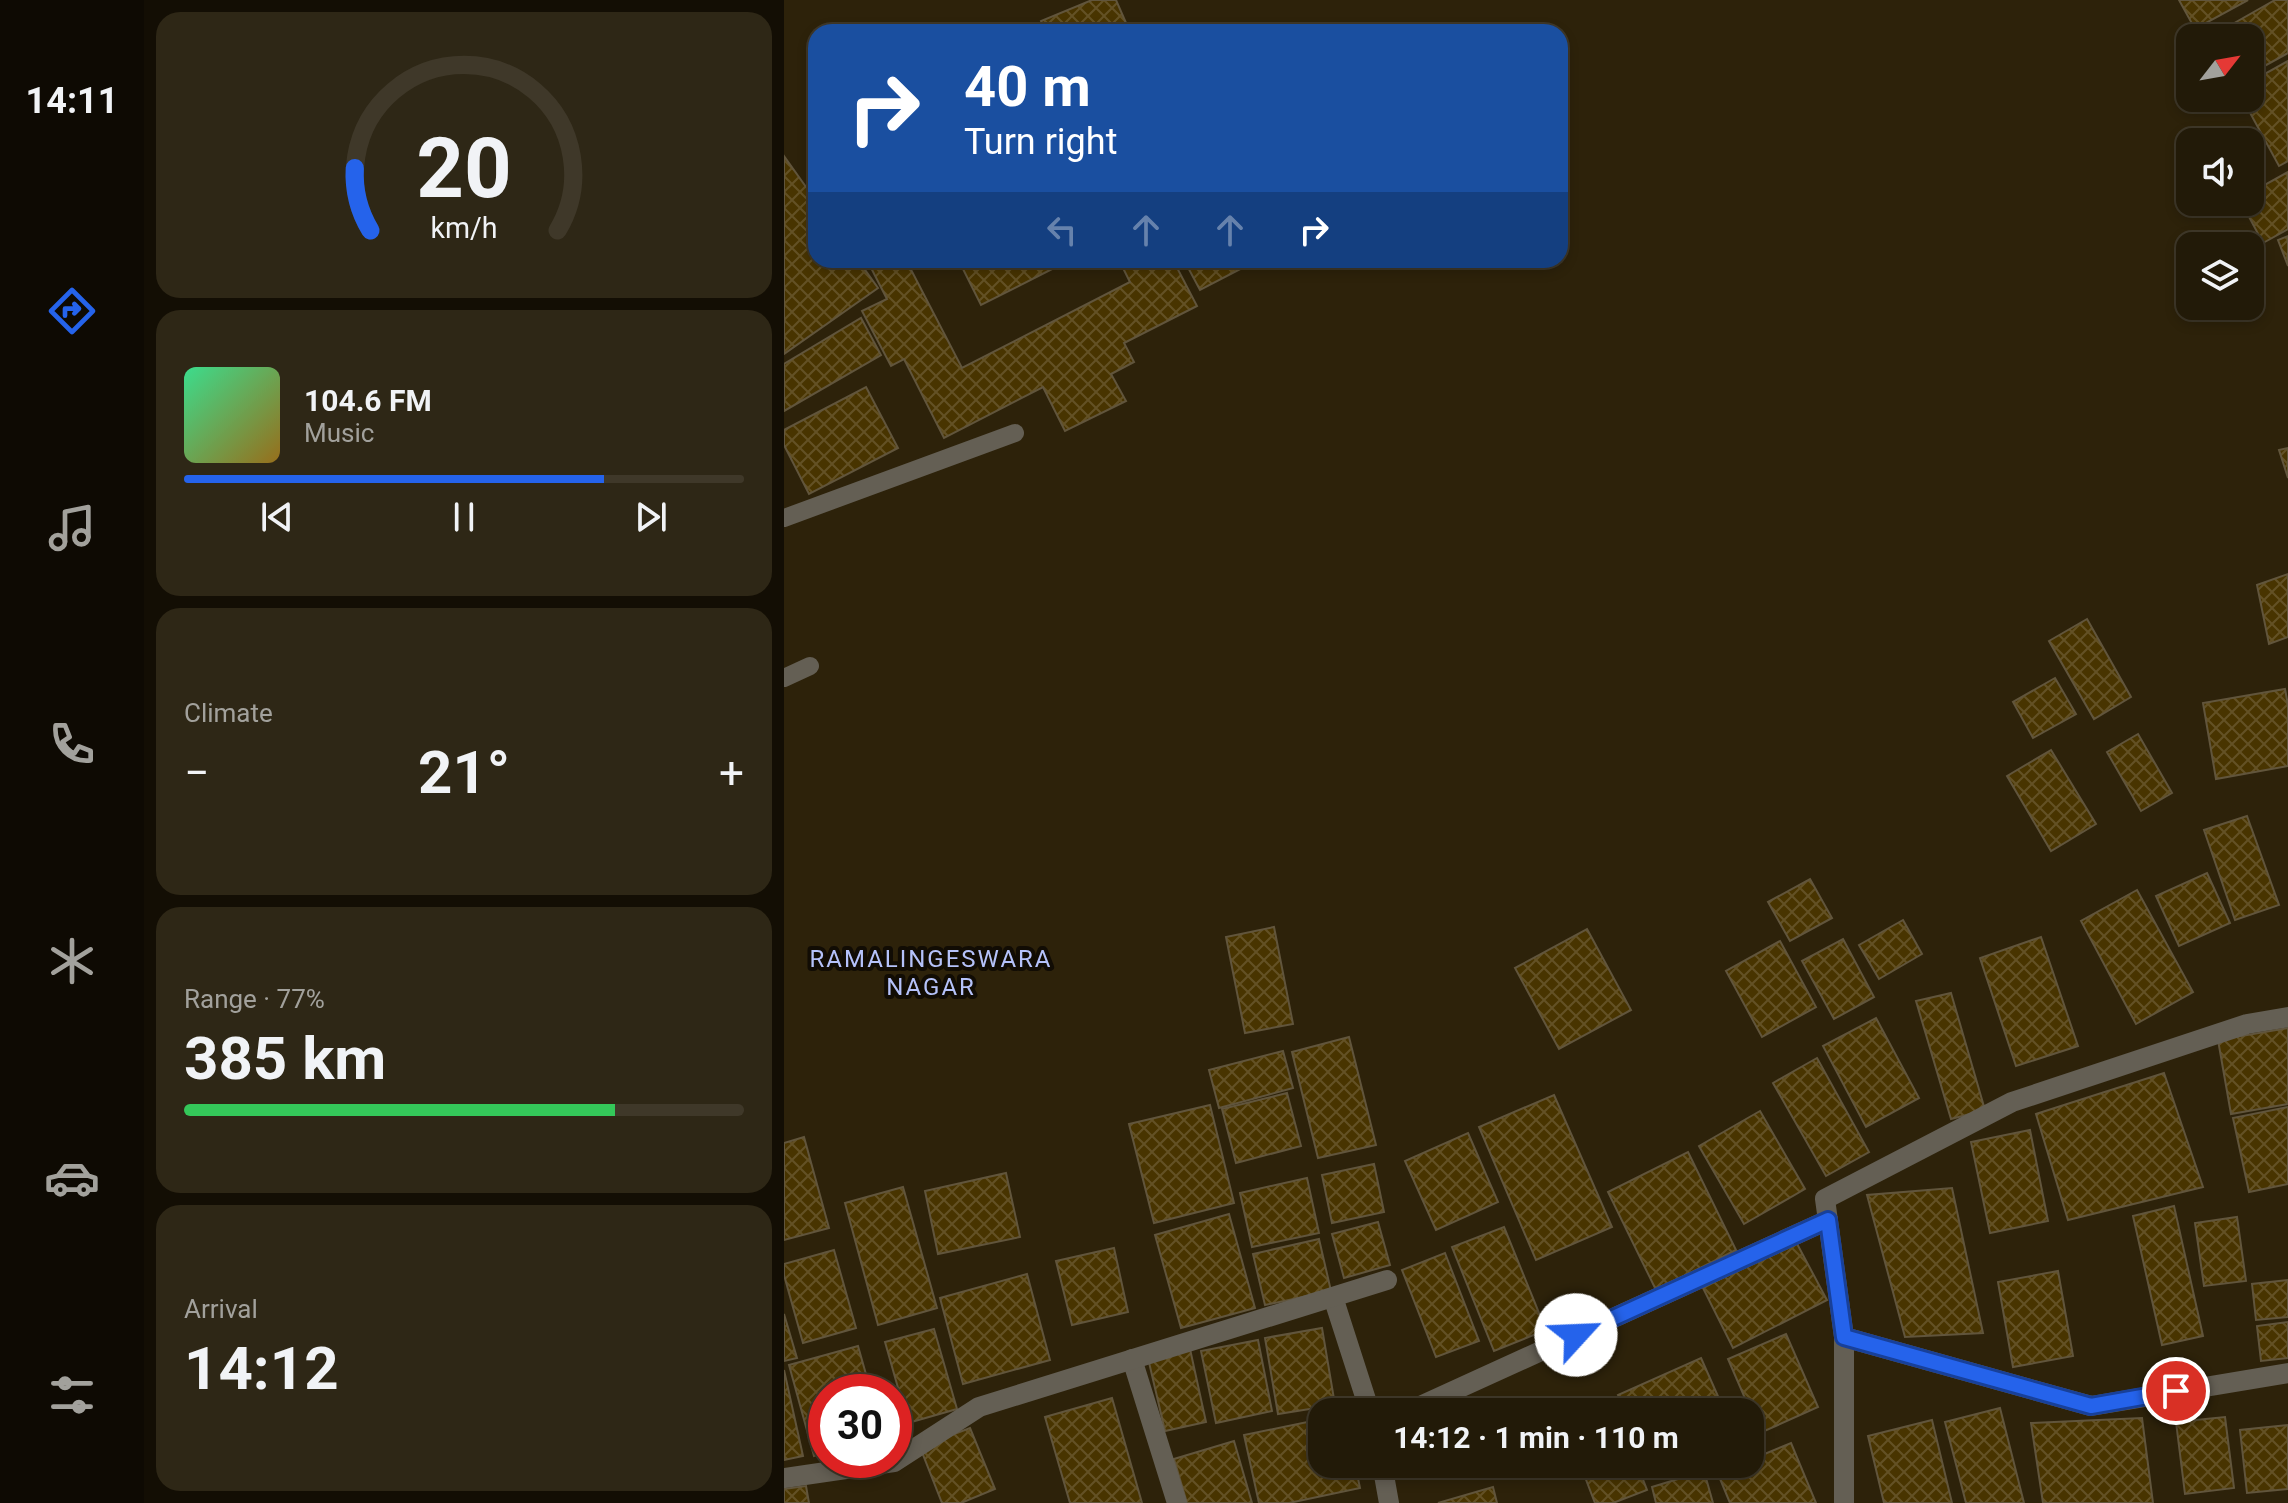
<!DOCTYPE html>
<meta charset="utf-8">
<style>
body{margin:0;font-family:Roboto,sans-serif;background:#2e2716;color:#f1f3f6;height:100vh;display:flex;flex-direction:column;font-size:30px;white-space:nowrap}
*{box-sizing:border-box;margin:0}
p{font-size:26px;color:#a2a19c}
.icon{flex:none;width:44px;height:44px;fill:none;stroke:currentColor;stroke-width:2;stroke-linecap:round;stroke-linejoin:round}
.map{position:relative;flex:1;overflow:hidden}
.side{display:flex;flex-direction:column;gap:12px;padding:12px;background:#130e04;width:640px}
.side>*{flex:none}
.banner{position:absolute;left:24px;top:24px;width:760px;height:244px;border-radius:24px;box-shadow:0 4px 12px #0003,0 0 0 2px #3f3829;background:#1a4fa0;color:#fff;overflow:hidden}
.needle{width:52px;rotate:59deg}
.buttons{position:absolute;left:1392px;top:24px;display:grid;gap:16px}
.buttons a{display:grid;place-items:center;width:88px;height:88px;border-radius:16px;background:#221a08;box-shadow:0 4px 12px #0003,0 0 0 2px #3f3829;font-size:40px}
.speed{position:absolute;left:24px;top:1374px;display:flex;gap:16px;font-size:40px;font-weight:700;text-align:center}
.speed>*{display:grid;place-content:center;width:104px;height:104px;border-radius:50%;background:#221a08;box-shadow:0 4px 12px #0003,0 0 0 2px #3f3829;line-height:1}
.speed .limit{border:12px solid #d22;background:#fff;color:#111}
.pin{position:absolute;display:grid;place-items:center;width:68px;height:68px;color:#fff;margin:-34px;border:4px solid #fff;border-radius:50%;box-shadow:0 2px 8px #0007}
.me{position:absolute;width:88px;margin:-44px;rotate:65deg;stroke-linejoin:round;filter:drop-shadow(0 0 6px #0008)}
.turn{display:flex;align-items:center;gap:28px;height:168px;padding:0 24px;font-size:36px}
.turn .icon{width:104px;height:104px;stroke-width:2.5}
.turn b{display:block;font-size:56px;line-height:68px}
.lanes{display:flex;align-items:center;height:76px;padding:0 24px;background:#0003;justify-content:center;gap:40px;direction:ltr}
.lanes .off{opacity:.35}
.big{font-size:60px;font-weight:700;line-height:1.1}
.side .tile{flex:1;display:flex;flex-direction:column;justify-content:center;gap:12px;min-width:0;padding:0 28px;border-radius:24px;background:#2e2716}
.side .dial{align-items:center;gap:0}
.dial svg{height:208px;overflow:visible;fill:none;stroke:#3f3829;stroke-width:7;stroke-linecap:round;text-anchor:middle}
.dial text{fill:#f1f3f6;stroke:none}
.song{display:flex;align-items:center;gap:24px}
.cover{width:96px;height:96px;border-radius:12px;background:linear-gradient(135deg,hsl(150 70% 55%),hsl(40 70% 35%))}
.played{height:8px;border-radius:4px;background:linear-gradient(90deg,#2563eb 75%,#3f3829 75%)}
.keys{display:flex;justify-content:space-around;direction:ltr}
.heat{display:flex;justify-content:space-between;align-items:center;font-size:44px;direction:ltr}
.charge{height:12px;border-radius:6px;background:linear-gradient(90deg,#34c759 77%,#3f3829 0)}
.trip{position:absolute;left:524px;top:1398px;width:456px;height:80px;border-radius:24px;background:#221a08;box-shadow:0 4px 12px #0003,0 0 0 2px #3f3829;font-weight:700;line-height:80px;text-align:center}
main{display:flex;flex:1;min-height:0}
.menu{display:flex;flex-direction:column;width:144px;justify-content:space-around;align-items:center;background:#0e0a03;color:#a2a19c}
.menu .icon{width:56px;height:56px}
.menu .current{color:#2563eb}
.menu b{font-size:36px;color:#f1f3f6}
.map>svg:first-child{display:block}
.building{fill:url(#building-cross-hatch);stroke:#61553c;stroke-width:2}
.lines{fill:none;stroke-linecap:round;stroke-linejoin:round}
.lane{stroke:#645f54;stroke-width:18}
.street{stroke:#645f54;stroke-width:20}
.route-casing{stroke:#184099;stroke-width:20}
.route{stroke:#2563eb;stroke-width:14}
.labels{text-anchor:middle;stroke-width:8;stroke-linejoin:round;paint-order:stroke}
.neighbourhood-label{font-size:24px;letter-spacing:2px;fill:#b5c2fa;stroke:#110c04}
</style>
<main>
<nav class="menu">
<b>14:11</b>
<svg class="icon current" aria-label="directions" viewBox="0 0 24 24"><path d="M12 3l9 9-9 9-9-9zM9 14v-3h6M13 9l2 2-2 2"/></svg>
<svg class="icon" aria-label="music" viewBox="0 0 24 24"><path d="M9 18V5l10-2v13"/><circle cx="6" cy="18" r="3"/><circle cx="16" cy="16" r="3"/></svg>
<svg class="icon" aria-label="phone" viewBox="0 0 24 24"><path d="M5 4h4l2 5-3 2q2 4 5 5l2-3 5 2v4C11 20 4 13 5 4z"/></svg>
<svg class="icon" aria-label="climate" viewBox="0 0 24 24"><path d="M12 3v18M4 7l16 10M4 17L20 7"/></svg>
<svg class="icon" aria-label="car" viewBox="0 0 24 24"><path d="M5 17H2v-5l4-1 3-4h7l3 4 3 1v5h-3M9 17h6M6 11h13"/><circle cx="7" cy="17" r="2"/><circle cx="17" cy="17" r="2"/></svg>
<svg class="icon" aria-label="filters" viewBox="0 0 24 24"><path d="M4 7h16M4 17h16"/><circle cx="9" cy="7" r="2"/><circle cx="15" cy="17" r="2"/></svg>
</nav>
<section class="side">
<div class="tile dial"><svg viewBox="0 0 100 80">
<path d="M14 69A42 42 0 1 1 86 69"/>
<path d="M14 69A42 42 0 0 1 8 45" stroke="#2563eb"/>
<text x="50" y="56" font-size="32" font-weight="700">20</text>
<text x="50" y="72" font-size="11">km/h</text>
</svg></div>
<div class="tile">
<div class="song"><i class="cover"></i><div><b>104.6 FM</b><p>Music</p></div></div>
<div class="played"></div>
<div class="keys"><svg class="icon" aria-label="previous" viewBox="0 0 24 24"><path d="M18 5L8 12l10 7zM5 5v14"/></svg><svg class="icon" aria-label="pause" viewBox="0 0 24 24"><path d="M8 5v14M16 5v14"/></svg><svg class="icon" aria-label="next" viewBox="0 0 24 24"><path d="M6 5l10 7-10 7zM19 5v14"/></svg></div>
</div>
<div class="tile"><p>Climate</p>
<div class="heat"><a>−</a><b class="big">21°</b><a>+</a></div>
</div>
<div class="tile"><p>Range · 77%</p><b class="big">385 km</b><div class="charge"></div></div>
<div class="tile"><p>Arrival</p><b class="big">14:12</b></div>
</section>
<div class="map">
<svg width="1504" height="1503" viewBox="0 0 1504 1503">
<defs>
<pattern id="building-cross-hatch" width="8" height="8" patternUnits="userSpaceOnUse" patternTransform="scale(2)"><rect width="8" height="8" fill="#483400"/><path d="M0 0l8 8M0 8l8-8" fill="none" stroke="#635125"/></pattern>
</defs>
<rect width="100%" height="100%" fill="#2d220a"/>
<g class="building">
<path d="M308,0h24l14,32h-85l-4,-11z"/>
<path d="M1395,0h69l-53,29z"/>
<path d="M1491,0h13v53l-38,21v-36h-42z"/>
<path d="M1504,61v100l-9,5 -37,-68h8v-16z"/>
<path d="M0,156l32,45v59h42l20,28 -94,66z"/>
<path d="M1504,172v57l-25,14 -22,-41h9v-9z"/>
<path d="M1504,236v30l-10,-26z"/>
<path d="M83,260h39l56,108 168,-86 -11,-22h54l24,46 -73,37 10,19 -23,12 15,27 -61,30 -22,-44 -99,51 -40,-79 -13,7 -29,-55 25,-12z"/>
<path d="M187,260h86l3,5 -79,40 -20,-40z"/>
<path d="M400,260h61l3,5 -48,25z"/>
<path d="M77,318l20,37 -97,56v-47z"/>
<path d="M82,387l32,61 -89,46 -25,-49v-15z"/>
<path d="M1504,448v30l-9,-28z"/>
<path d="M1504,574v63l-19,7 -12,-59z"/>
<path d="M1303,619l44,78 -37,22 -45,-78z"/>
<path d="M1271,678l21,36 -43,24 -20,-36z"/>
<path d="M1501,689l3,16v61l-72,13 -13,-76z"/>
<path d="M1354,734l34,59 -31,18 -34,-59z"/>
<path d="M1267,750l45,74 -45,27 -44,-75z"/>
<path d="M1463,816l32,89 -44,15 -31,-90z"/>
<path d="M1423,873l23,50 -51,23 -23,-50z"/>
<path d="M1026,879l22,39 -42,23 -22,-39z"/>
<path d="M1353,890l56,102 -57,32 -55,-103z"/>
<path d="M1119,920l19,34 -43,25 -20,-34z"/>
<path d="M490,927l19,97 -48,9 -19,-96z"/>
<path d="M803,929l44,81 -72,39 -44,-81z"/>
<path d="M1257,937l37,109 -62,20 -36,-108z"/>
<path d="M1059,939l31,58 -40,22 -32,-58z"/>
<path d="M996,941l36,66 -54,30 -36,-66z"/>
<path d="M1167,993l34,117 -34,9 -35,-118z"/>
<path d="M1092,1018l43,80 -53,29 -43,-81z"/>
<path d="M1504,1028v76l-57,10 -13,-74z"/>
<path d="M565,1037l27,108 -58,13 -26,-106z"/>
<path d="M499,1051l10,37 -74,20 -10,-38z"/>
<path d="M1033,1058l52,94 -43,24 -53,-93z"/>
<path d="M1380,1073l39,114 -135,33 -32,-106z"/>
<path d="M503,1093l14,53 -65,17 -14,-54z"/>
<path d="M770,1095l58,132 -76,33 -57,-133z"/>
<path d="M426,1105l24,98 -80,20 -25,-99z"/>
<path d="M1504,1107v77l-39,8 -16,-74z"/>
<path d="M976,1111l45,78 -61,35 -45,-78z"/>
<path d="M1246,1130l18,91 -58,12 -19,-91z"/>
<path d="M684,1133l30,69 -62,28 -31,-69z"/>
<path d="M20,1137l25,91 -45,12v-97z"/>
<path d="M904,1152l48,98 -80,40 -48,-98z"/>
<path d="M590,1164l10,48 -52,11 -10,-48z"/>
<path d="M222,1173l14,64 -82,17 -13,-63z"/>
<path d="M523,1178l12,55 -67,14 -12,-54z"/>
<path d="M119,1187l34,121 -59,17 -33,-122z"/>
<path d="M1168,1188l31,145 -78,4 -38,-142z"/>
<path d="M1390,1206l29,130 -41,9 -29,-129z"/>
<path d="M445,1214l26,94 -74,20 -26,-93z"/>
<path d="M1453,1217l9,64 -42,5 -9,-63z"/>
<path d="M594,1222l12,43 -46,13 -12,-44z"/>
<path d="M720,1227l42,103 -52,21 -42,-104z"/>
<path d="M535,1239l12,52 -66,14 -12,-51z"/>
<path d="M1011,1240l32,60 -94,48 -30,-60z"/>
<path d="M330,1248l14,64 -56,13 -16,-64z"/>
<path d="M50,1250l22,78 -53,15 -19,-68v-11z"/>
<path d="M661,1253l34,88 -43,16 -34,-87z"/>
<path d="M1274,1271l15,85 -60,11 -15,-85z"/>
<path d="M243,1274l23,86 -87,24 -23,-86z"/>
<path d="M1504,1280v37l-32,3 -4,-36z"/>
<path d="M0,1314l13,44 -13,3z"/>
<path d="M1504,1322v36l-27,3 -4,-35z"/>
<path d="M538,1328l13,77 -57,9 -13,-76z"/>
<path d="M150,1329l23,80 -49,14 -23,-81z"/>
<path d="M1002,1334l32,73 -58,26 -32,-74z"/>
<path d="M474,1340l14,71 -56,12 -15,-72z"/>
<path d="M74,1346l13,46h-45v60l-12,4 -25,-91z"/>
<path d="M406,1349l16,73 -41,9 -17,-73z"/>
<path d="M917,1358l20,45 -19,9h-76l-8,-17z"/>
<path d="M0,1370l19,86 -19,4z"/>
<path d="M328,1398l30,105h-72l-25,-86z"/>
<path d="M1216,1408l24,95h-58l-21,-81z"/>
<path d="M1441,1417l9,71 -49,6 -9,-72z"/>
<path d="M1358,1418l11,85h-110l-12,-80z"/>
<path d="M538,1419v45h33l5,24 -71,15h-30l-15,-68z"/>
<path d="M1148,1420l20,83h-68l-16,-67z"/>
<path d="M1504,1425v64l-41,4 -7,-63z"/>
<path d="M186,1428l25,61 -34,14h-19l-22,-56z"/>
<path d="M450,1441l18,62h-65l-13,-44z"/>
<path d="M1007,1443l25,60h-86l-12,-29 23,-10h9v-4z"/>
<path d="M796,1464h57l10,26 -34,13h-18z"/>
<path d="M873,1464h40l-32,15z"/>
<path d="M920,1471l9,32h-57l-4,-16z"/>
<path d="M22,1486l3,17h-25v-14z"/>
<path d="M709,1487l4,16h-59z"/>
</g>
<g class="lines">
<g class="lane">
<path d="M0,518l231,-85"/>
<path d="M0,678l26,-12"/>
</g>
<g class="street">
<path d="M1504,1017l-41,7 -235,78 -187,97 19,138 247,69 197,-33"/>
<path d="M549,1297l37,115"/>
<path d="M1060,1337v166"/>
<path d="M348,1359l45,144"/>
<path d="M623,1412l421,-192"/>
<path d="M598,1464l7,39"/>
<path d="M0,1478l110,-16 85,-55 408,-127"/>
</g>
</g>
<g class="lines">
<defs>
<path id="route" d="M792,1335l252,-115 16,117 247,69 85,-15"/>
</defs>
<use href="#route" class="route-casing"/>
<use href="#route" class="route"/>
</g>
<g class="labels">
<g class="neighbourhood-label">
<text x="147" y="967">RAMALINGESWARA<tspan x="147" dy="28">NAGAR</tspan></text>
</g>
</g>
</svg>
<div class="buttons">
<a><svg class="needle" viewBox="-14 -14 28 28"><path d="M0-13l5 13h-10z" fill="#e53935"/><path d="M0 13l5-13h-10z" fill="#a2a19c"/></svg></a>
<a><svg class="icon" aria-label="sound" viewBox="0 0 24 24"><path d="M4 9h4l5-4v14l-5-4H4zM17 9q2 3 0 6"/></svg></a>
<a><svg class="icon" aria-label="layers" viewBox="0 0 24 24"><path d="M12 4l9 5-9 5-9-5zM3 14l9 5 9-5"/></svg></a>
</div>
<div class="speed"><div class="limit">30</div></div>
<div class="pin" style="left:1392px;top:1391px;background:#d93025"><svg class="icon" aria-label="arrive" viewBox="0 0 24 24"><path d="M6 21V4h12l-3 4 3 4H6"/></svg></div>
<svg class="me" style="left:792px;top:1335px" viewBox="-20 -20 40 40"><circle r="19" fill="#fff"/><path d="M0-13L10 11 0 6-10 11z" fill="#2563eb"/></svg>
<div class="trip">14:12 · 1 min · 110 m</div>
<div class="banner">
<div class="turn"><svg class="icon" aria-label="right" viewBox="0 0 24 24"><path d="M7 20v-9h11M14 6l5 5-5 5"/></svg><div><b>40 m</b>Turn right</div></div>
<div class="lanes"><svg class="icon off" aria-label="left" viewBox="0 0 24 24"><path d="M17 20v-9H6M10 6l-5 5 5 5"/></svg><svg class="icon off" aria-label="ahead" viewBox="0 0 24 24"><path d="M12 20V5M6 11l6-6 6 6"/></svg><svg class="icon off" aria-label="ahead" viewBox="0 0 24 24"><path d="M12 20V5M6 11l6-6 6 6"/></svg><svg class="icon" aria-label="right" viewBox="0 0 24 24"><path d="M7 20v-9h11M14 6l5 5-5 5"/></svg></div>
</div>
</div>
</main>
